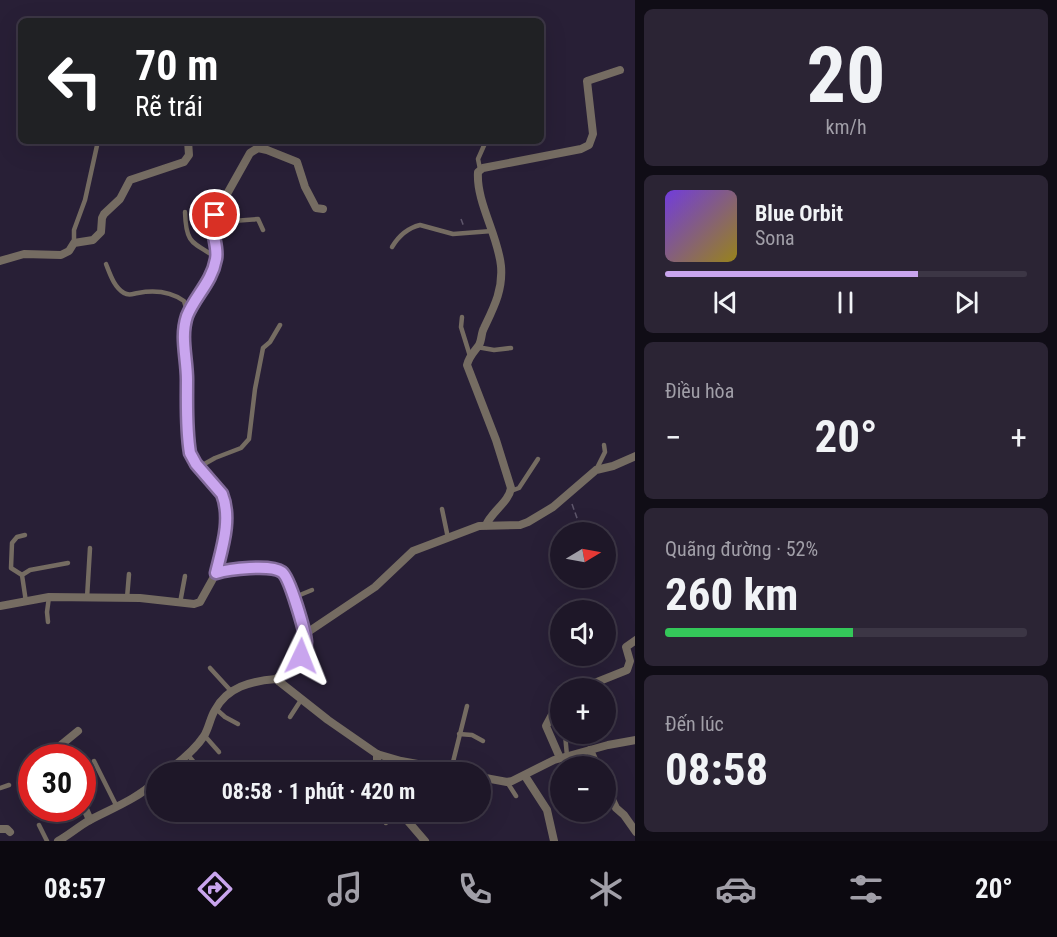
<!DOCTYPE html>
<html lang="vi">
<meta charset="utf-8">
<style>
body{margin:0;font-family:"Roboto Condensed",sans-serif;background:#2b2434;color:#f1f3f6;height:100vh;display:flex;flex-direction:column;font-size:22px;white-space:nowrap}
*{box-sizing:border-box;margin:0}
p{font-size:20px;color:#a19fa8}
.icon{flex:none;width:33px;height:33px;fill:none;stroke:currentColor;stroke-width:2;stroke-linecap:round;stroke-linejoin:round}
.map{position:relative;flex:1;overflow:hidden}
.details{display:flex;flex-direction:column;gap:9px;padding:9px;background:#100d16;width:422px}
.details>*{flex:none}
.hud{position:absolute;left:18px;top:18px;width:526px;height:126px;border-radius:9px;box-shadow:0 6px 24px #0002,0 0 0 2px #3c3645;background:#202124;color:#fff;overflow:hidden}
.needle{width:39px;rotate:80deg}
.buttons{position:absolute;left:550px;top:522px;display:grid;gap:12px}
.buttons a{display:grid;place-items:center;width:66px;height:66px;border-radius:50%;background:#1e1728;box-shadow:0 6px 24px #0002,0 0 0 2px #3c3645;font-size:30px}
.speed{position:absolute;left:18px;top:744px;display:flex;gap:12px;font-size:30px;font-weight:700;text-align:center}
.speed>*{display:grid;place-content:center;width:78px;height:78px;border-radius:50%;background:#1e1728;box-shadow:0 6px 24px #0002,0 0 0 2px #3c3645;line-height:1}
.speed .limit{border:9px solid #d22;background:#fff;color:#111}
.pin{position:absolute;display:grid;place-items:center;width:51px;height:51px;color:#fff;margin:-26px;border:3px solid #fff;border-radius:50%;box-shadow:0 2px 6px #0007}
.me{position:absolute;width:66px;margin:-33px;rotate:2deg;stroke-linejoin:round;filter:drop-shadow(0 0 4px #0008)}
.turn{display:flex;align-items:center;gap:21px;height:126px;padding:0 18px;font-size:27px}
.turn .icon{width:78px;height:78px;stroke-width:2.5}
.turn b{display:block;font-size:42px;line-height:51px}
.big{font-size:45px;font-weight:700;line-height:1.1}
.details .widget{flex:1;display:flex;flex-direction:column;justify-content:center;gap:9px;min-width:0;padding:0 21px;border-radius:9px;background:#2b2434}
.details .dial{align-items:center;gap:0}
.dial b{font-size:78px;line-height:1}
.song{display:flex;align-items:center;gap:18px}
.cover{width:72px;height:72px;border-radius:9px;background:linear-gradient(135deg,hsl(260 70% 55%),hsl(50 70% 35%))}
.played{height:6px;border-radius:3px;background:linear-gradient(90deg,#c9a5ee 70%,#3c3645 70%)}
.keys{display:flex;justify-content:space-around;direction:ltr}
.heat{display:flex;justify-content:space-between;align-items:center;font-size:33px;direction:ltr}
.charge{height:9px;border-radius:4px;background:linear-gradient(90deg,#34c759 52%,#3c3645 0)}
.trip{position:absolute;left:146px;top:762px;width:345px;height:60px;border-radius:30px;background:#1e1728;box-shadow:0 6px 24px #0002,0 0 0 2px #3c3645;font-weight:700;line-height:60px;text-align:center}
.tabs{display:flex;height:96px;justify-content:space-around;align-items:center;background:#0c0910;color:#a19fa8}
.tabs .icon{width:42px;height:42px}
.tabs .current{color:#c9a5ee}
.tabs b{font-size:27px;color:#f1f3f6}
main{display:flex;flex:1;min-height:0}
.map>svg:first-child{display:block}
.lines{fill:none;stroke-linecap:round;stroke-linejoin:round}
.path{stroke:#5e566b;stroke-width:1.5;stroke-dasharray:6 3;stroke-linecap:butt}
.service{stroke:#756c62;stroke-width:4.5}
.minor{stroke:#756c62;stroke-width:8}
.route-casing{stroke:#836b9b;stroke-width:15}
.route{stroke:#c9a5ee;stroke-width:10}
</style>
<main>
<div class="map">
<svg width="636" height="841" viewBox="0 0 636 841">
<rect width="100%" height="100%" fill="#281f36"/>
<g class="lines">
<g class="path">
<path d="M461,219l3,8"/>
<path d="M572,504l10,28"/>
<path d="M152,794l3,4"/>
</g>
<g class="service">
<path d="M480,169l-2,-10 8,-18"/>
<path d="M185,212c1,31 6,30 31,45"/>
<path d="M214,219l19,2 25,-2 5,11"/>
<path d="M74,243v-13l11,-30 13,-59"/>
<path d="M392,247c6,-10 16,-19 28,-22l33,9 39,-3"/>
<path d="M106,264c4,10 8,23 18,29 5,3 8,1 14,0 16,-3 33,-1 46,8l3,10"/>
<path d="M462,317l-1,10 9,29"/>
<path d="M477,347l17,3 17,-2"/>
<path d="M199,467l16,-9 26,-10 8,-9 6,-50 8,-41 7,-6 10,-17"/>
<path d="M596,470l9,-18 -1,-7"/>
<path d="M511,491l8,-3 19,-29"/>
<path d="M442,509l6,29"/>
<path d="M22,575l-11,-7 1,-25 5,-6 8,-2"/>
<path d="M295,597l17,-7"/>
<path d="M87,598l3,-50"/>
<path d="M127,598l2,-24"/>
<path d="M26,602l-4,-27 8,-5 38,-7"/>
<path d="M180,603l5,-27"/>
<path d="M48,622l-1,-10 2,-15"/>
<path d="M210,668l21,23"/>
<path d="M215,708l10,9 13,7"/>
<path d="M290,717l11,-17"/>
<path d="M459,734l13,1 11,6"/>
<path d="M565,734l2,22"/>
<path d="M204,735l15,17"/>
<path d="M188,755l14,17"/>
<path d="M94,761l23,46"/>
<path d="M313,767l7,5"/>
<path d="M451,770l16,-64"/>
<path d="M480,782l3,25"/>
<path d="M507,782l9,14"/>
<path d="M0,788l9,-3"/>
<path d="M186,812l6,3"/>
<path d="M384,812l2,11"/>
<path d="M39,825l8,16"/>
</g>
<g class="minor">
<path d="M0,261l24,-7 37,1 8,-4 5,-8 19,-3 8,-8 1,-14 2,-4 16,-15 10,-19 54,-18 5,-7 -1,-14"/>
<path d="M486,525c6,-14 23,-23 25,-37l-15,-48 -29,-75c2,-9 7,-13 12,-20 3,-5 2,-12 5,-17 10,-21 19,-38 17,-62 -3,-31 -25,-64 -23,-94l5,-4 98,-19 8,-4 4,-11 -6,-53 33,-11"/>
<path d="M217,573c5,-25 15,-54 5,-79l-26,-30 -6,-11c-4,-24 -3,-49 -3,-73 0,-21 -8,-43 0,-64 8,-20 25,-35 29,-57 3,-14 -5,-26 -3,-40l37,-66 8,-5 9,2 30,12 8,25 11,21 7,1"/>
<path d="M0,606l49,-9 91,1 54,6 6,-2 15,-27 4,-3c16,-2 47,-8 61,-1 10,5 29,67 25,78 -4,12 -20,22 -29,30"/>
<path d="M305,634l70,-47 38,-36 66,-25 41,-1 8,-3 25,-15 43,-37 17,-4 23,-10"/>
<path d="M582,688l45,-18 3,-9 -4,-14 10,-7"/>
<path d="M590,750l7,16"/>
<path d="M377,754v18"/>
<path d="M59,758l-4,-6 1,-3 22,-18"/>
<path d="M560,758l-14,-32 7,-13 8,-7"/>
<path d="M166,772c14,-10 28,-21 38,-36 5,-8 6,-18 11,-26 12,-23 36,-29 61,-31l52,41 49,34 24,7 61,11"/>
<path d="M525,776l22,34 7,31"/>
<path d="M480,777l27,5 5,-1 42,-21 54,-15 28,-5"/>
<path d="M606,787l10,21 8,7 12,17"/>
<path d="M82,802l8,18"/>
<path d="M400,812l25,29"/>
<path d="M0,829h7l3,3"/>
<path d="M58,841c11,-6 21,-15 32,-21 23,-12 47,-21 66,-39"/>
</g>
</g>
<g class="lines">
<defs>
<path id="route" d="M215,215c-7,13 4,30 1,44 -4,23 -21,37 -29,57 -7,21 0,42 0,64 0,24 -1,49 3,73l6,11 26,30c10,25 0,54 -6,79 13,-4 55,-9 66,-1 8,6 23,59 24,70 0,6 -2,9 -5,14"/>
</defs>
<use href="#route" class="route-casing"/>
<use href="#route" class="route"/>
</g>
</svg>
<div class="buttons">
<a><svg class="needle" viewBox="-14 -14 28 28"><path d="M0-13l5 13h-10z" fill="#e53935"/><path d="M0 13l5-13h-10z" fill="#a19fa8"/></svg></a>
<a><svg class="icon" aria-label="sound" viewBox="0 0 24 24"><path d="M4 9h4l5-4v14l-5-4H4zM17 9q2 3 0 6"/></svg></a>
<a>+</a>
<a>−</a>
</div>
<div class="speed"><div class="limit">30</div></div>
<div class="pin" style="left:215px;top:215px;background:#d93025"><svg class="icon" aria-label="arrive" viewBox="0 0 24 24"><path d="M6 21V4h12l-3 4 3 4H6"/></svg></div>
<svg class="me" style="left:301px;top:656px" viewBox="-20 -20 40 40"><path d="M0-17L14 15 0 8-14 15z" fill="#c9a5ee" stroke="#fff" stroke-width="4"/></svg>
<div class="trip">08:58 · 1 phút · 420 m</div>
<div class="hud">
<div class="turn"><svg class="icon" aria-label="left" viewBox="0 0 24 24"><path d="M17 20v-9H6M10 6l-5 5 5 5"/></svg><div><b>70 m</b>Rẽ trái</div></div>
</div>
</div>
<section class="details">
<div class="widget dial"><b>20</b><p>km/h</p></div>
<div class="widget">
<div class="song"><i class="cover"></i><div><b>Blue Orbit</b><p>Sona</p></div></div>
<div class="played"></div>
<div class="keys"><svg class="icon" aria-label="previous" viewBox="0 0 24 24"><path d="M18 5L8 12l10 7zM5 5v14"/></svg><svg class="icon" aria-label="pause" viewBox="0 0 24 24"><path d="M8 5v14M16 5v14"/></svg><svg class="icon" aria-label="next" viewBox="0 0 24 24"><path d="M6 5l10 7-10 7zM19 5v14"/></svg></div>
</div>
<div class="widget"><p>Điều hòa</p>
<div class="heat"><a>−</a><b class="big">20°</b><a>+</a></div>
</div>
<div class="widget"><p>Quãng đường · 52%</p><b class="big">260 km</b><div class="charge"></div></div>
<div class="widget"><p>Đến lúc</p><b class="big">08:58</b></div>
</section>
</main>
<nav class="tabs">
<b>08:57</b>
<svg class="icon current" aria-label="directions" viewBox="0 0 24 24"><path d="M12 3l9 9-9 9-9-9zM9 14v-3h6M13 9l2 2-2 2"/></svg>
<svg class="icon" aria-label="music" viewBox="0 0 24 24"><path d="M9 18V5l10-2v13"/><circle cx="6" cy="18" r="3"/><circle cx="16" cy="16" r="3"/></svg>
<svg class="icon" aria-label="phone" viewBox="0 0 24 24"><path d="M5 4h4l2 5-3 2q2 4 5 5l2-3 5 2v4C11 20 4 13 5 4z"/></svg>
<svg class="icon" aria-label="climate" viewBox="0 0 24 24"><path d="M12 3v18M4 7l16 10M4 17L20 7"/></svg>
<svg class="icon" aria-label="car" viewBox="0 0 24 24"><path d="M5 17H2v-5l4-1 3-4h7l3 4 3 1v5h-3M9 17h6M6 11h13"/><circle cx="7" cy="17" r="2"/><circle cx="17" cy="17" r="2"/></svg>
<svg class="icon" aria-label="filters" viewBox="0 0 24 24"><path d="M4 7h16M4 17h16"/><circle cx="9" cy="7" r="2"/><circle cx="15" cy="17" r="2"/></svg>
<b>20°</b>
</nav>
